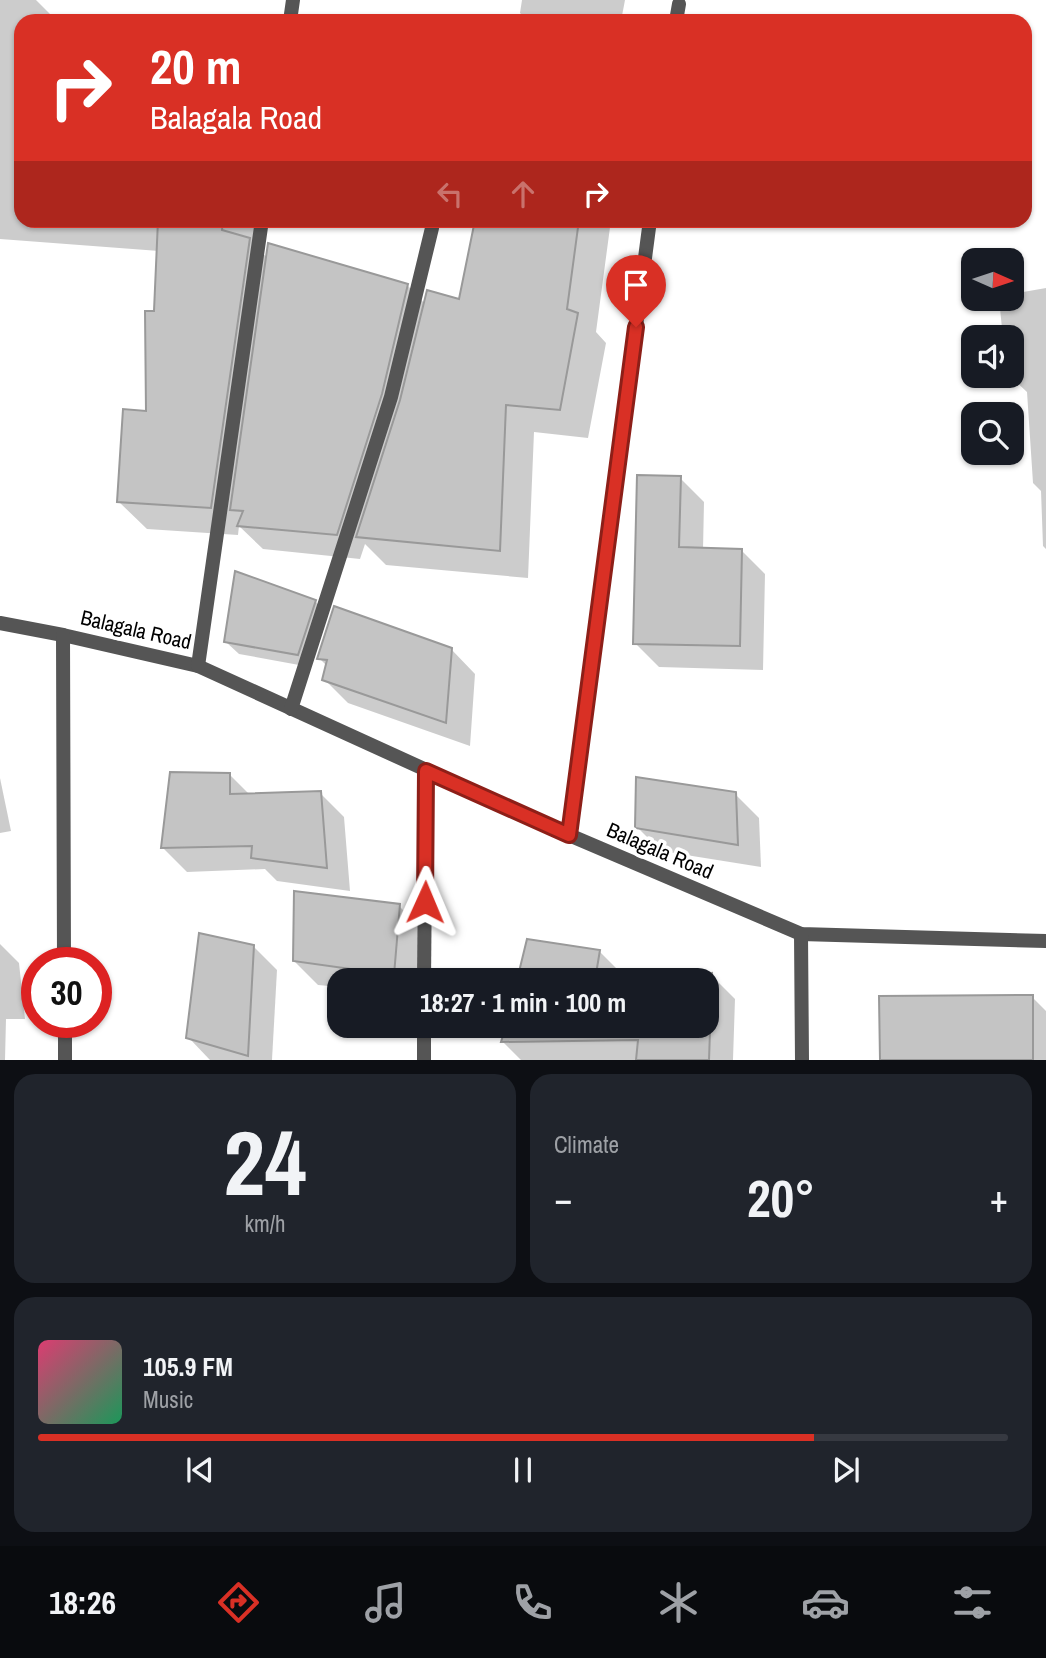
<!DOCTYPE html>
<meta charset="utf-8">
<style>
body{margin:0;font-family:"Archivo Narrow",sans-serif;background:#20242c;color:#f1f3f6;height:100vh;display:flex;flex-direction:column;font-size:26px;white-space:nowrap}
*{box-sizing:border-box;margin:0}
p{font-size:23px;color:#9ea1a6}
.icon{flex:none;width:38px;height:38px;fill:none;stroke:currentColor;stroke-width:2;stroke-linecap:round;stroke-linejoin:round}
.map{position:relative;height:1060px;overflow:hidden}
.side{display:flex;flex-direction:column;gap:14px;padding:14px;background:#0d0f14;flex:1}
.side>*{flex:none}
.top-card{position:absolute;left:14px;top:14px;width:1018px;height:214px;border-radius:21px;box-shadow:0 2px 5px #0004;background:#d93025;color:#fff;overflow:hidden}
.needle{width:46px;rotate:93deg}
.buttons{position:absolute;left:961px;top:248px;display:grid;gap:14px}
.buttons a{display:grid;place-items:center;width:63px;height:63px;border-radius:14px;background:#171b24;box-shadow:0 2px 5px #0004;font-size:35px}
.speed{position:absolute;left:21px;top:947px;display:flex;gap:14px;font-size:35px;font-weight:700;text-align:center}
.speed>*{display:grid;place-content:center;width:91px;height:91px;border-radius:50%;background:#171b24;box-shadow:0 2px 5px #0004;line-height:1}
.speed .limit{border:10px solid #d22;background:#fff;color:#111}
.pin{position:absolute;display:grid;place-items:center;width:60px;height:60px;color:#fff;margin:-72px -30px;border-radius:50% 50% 50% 0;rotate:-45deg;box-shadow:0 0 7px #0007}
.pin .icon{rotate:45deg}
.me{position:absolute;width:77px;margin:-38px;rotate:1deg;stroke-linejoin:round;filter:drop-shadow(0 0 5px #0008)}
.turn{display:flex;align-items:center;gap:24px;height:147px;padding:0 21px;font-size:32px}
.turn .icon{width:91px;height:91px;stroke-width:2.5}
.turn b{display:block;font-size:49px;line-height:60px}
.lanes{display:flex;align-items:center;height:66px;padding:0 21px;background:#0003;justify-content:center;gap:35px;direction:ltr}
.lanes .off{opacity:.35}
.big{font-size:52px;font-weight:700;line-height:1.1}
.side .widget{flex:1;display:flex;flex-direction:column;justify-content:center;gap:10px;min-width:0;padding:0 24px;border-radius:21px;background:#20242c}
.side .dial{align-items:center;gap:0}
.dial b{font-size:91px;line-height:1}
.song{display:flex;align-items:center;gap:21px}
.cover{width:84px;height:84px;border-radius:10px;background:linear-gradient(135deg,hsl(340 70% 55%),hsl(150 70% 35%))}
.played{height:7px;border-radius:4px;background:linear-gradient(90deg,#d93025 80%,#363941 80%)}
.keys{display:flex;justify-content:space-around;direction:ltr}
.heat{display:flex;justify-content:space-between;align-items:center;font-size:38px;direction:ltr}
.side .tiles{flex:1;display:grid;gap:14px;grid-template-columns:1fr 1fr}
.widget:last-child{grid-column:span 2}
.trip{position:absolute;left:327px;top:968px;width:392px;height:70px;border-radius:21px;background:#171b24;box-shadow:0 2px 5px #0004;font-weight:700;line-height:70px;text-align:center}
.dock{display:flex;height:112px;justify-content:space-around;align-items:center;background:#090b0e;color:#9ea1a6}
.dock .icon{width:49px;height:49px}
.dock .selected{color:#d93025}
.dock b{font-size:32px;color:#f1f3f6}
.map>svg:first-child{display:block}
.shadow{fill:#0003}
.building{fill:#c4c4c4;stroke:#999;stroke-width:2}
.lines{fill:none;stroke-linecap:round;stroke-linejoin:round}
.minor{stroke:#555;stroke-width:14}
.route-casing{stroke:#8d1f18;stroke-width:18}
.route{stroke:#d93025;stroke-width:12}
.labels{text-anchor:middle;stroke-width:7;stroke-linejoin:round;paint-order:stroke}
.street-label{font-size:21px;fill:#000;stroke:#fff}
</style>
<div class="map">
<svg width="1046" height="1060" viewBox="0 0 1046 1060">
<rect width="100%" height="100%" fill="#fff"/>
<g class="shadow">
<path d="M0,0h36l21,21h-36v199h241v33l6,5 140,28 17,18 36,-3 15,-81h135l-15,112 10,11 -18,95 -54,-6 -6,146 -142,-13 -21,-21 -5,15 -97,-10 -24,-23 -1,9 -91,-6 -28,-27 29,-89 11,-162 -159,-12z"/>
<path d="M522,0h103l-4,21h-93l-8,-8z"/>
<path d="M1046,288v261l-3,-3 -2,-55 -8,-8 -6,-91 -17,-16 2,-38h-9l-4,-39h13v-5z"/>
<path d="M680,478l24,24 -1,48 39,1 23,23 -2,96 -104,-3 -24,-24z"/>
<path d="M315,601l12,13 -17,53 -71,-13 -13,-12z"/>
<path d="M451,649l24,25 -5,72 -122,-43 -24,-24 3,-13 -8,-8z"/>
<path d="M229,774l21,21 70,-2 24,24 6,74 -73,-10 -12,-12 -78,3 -24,-24z"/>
<path d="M0,778l11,53 -11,2z"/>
<path d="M735,794l24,24 2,49 -100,-16 -24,-24z"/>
<path d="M399,906l24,24 -4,50h-79v7l-22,-2 -24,-24z"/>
<path d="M0,944l19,19 6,56h-19l-1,41h-5z"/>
<path d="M253,946l24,24 -5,90h-62l-22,-23z"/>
<path d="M599,951l24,24 -1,5h-103z"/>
<path d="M711,975l24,24 -2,61h-212l-18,-18 4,-16h200v-46h-34z"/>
<path d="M1032,997l14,14v49h-165z"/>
</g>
<g class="building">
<path d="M158,220h65l-1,10 28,8 -39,270 -94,-6 6,-93 23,2 -1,-100h9z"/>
<path d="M475,220h104l-12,89 11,4 -18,97 -54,-5 -6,146 -144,-14 44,-137 27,-110 32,9z"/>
<path d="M268,243l140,41 -26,110 -45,141 -100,-9 6,-15 -13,-1z"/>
<path d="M637,475l44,1 -2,71 63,2 -2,97 -107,-2z"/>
<path d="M235,571l81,29 -18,55 -74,-13z"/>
<path d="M334,606l118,42 -6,75 -124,-43 5,-20 -10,-1z"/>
<path d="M170,772l60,1v21l91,-3 6,77 -76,-10 1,-12 -91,2z"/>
<path d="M636,777l100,15 2,53 -103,-17z"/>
<path d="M294,891l106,13 -6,71 -101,-14z"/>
<path d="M199,933l55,12 -6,111 -62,-18z"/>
<path d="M527,939l73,11 -5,30h-78z"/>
<path d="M712,973l-3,87h-73l2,-20 -137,2 5,-16h201v-46h-47z"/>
<path d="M1033,995v65h-153l-1,-64z"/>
</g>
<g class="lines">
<g class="minor">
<path d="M290,21l3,-21"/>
<path d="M676,21l3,-17"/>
<path d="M0,623l63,12 135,31 371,169 232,99 245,7"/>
<path d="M63,635l1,327"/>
<path d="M198,666l64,-446"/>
<path d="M291,709l100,-312 41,-169"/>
<path d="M569,835l81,-615"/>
<path d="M801,934l1,126"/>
<path d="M424,980l2,-209"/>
<path d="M65,1022v38"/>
<path d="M424,1060v-34"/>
</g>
</g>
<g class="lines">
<defs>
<path id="route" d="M425,902l1,-131 143,64 67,-508"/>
</defs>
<use href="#route" class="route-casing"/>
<use href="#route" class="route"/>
</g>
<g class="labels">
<g class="street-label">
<text transform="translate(136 630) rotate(13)" y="7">Balagala Road</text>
<text transform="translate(660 851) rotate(23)" y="7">Balagala Road</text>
</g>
</g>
</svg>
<div class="buttons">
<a><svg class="needle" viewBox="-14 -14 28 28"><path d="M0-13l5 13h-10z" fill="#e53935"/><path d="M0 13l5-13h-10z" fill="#9ea1a6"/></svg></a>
<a><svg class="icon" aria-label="sound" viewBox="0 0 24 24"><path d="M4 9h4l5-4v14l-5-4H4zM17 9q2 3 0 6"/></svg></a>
<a><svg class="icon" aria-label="search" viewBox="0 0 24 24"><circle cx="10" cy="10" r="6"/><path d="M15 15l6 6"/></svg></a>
</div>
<div class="speed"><div class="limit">30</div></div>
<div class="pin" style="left:636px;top:327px;background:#d93025"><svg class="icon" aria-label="arrive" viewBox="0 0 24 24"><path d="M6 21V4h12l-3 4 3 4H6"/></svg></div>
<svg class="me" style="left:425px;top:902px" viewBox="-20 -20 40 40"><path d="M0-17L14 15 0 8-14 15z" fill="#d93025" stroke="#fff" stroke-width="4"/></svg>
<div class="trip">18:27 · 1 min · 100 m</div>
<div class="top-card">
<div class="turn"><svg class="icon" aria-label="right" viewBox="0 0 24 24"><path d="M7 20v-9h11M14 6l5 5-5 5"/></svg><div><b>20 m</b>Balagala Road</div></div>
<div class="lanes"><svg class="icon off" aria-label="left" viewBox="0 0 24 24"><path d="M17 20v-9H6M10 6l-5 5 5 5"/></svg><svg class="icon off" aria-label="ahead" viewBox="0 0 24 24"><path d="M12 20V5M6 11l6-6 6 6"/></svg><svg class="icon" aria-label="right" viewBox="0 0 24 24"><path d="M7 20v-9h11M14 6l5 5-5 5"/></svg></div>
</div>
</div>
<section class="side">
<div class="tiles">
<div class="widget dial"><b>24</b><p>km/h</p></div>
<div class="widget"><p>Climate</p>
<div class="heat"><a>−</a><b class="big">20°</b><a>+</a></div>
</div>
<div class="widget">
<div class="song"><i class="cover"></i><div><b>105.9 FM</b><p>Music</p></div></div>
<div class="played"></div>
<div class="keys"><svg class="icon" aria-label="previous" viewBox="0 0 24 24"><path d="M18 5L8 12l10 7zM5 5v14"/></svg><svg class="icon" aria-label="pause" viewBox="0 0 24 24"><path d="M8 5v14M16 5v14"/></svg><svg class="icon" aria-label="next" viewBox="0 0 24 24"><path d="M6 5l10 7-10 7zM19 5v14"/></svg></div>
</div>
</div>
</section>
<nav class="dock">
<b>18:26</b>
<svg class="icon selected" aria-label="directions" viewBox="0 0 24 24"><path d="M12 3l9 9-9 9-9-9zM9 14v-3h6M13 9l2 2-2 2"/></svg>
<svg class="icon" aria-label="music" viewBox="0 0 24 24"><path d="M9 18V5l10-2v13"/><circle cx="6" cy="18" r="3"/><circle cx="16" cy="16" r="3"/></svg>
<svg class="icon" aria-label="phone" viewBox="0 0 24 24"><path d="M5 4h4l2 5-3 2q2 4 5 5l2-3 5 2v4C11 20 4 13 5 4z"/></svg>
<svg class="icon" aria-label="climate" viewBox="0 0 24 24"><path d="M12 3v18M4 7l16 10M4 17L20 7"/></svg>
<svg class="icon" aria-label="car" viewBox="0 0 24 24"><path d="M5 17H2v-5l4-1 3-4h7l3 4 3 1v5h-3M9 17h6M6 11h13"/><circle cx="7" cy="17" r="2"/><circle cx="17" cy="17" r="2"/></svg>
<svg class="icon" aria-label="filters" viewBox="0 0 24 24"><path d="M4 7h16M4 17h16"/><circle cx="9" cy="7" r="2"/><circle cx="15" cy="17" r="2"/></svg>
</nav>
